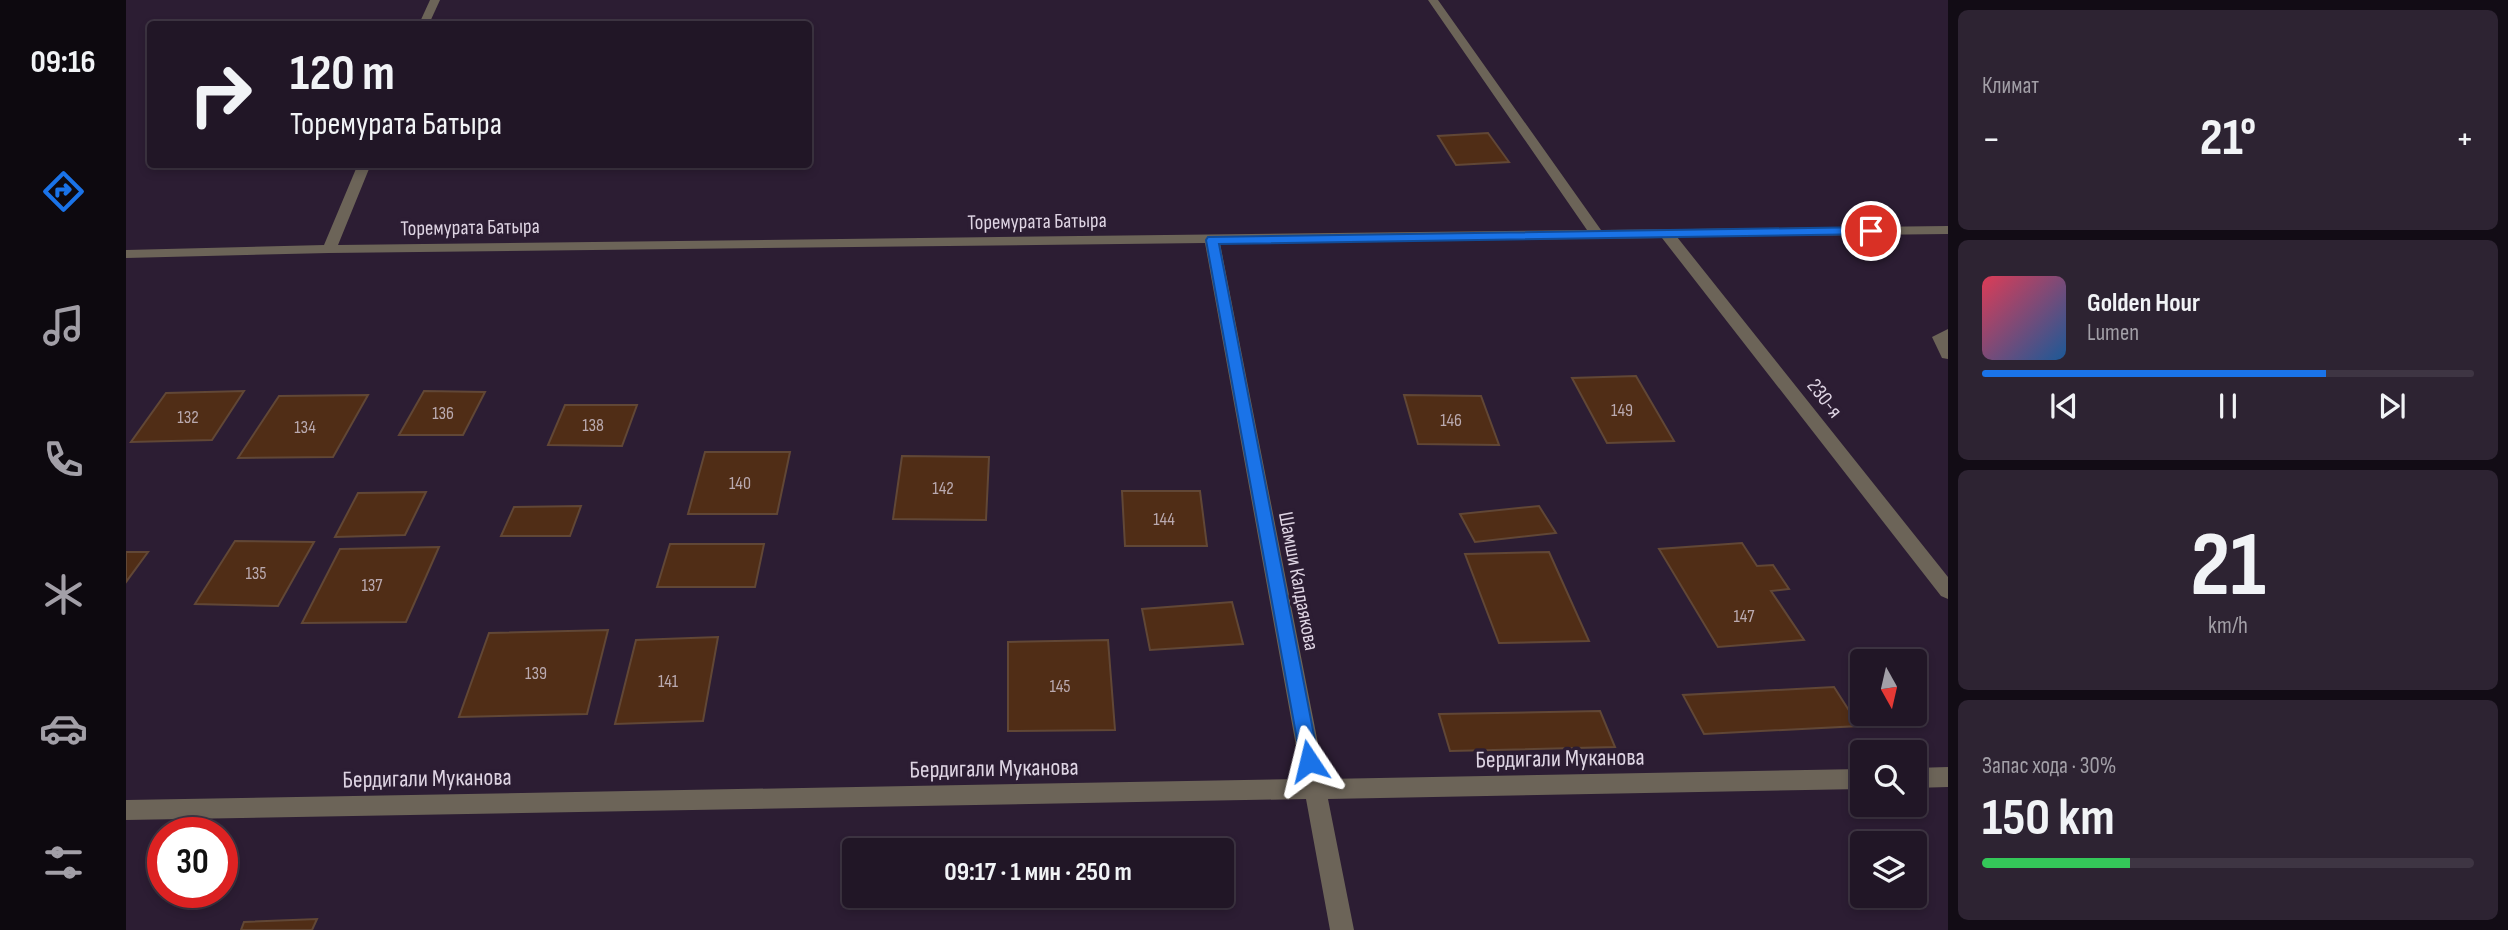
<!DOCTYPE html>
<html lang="ru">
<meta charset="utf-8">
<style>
body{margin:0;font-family:"Sofia Sans Condensed",sans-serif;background:#2d2332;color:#f1f3f6;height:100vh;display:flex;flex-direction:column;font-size:26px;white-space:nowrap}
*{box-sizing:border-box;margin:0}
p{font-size:23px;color:#a29fa7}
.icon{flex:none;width:38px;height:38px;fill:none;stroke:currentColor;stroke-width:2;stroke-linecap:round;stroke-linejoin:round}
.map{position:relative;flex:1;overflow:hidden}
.sheet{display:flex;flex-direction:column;gap:10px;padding:10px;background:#120c15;width:560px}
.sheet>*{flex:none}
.hud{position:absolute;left:21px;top:21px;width:665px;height:147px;border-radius:7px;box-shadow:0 4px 10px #0003,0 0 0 2px #3e3543;background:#211626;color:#f1f3f6;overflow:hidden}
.needle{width:46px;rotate:172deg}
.fabs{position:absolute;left:1724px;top:649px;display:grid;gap:14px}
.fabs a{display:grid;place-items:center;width:77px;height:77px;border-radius:7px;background:#211626;box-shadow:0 4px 10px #0003,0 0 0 2px #3e3543;font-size:35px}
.speed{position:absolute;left:21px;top:817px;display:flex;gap:14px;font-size:35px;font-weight:700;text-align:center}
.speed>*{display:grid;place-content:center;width:91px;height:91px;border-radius:50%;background:#211626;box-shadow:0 4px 10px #0003,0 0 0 2px #3e3543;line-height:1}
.speed .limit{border:10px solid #d22;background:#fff;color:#111}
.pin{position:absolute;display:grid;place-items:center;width:60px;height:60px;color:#fff;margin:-30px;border:4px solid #fff;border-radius:50%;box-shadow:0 2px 7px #0007}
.me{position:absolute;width:77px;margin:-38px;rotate:350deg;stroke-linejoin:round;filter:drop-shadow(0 0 5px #0008)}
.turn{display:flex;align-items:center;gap:24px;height:147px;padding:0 28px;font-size:32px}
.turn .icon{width:91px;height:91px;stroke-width:2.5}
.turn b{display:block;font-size:49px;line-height:60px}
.big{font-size:52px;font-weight:700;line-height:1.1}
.sheet .tile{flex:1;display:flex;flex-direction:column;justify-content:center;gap:10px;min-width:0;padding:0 24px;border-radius:10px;background:#2d2332}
.sheet .dial{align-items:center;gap:0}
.dial b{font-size:91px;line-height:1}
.song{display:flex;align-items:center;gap:21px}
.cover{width:84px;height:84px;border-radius:10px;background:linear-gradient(135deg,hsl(350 70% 55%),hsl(210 70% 35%))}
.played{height:7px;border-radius:4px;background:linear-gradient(90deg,#1a73e8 70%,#3e3543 70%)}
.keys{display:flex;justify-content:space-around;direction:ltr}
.heat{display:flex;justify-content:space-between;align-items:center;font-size:38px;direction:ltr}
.charge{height:10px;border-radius:5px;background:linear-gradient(90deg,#34c759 30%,#3e3543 0)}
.trip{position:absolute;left:716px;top:838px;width:392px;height:70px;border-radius:7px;background:#211626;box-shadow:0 4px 10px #0003,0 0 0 2px #3e3543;font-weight:700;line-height:70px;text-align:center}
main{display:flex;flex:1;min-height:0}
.tab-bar{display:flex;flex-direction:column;width:126px;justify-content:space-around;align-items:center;background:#0d090f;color:#a29fa7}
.tab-bar .icon{width:49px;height:49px}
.tab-bar .selected{color:#1a73e8}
.tab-bar b{font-size:32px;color:#f1f3f6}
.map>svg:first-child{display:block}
.building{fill:#502d16;stroke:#614736;stroke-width:2}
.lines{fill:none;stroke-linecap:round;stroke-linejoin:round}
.minor{fill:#6c6458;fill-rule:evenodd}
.route{fill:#1a73e8;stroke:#114b97;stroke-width:2}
.labels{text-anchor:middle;stroke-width:7;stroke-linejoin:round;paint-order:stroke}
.number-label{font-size:18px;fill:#baaab0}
.street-label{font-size:21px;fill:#ded4e3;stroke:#2c1d33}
.near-street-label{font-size:24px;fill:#ded4e3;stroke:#2c1d33}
</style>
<main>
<nav class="tab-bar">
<b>09:16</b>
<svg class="icon selected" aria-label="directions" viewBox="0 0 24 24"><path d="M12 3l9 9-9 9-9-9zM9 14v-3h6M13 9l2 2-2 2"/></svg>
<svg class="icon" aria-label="music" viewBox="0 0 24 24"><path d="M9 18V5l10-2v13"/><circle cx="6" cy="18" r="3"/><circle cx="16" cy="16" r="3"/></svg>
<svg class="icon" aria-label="phone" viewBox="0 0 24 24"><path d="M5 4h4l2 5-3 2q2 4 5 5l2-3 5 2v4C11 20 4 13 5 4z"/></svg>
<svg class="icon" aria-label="climate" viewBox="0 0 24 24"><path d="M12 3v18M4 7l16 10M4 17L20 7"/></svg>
<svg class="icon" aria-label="car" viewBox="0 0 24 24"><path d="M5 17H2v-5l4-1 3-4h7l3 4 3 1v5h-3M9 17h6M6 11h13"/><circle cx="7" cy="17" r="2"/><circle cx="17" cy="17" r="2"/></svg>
<svg class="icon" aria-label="filters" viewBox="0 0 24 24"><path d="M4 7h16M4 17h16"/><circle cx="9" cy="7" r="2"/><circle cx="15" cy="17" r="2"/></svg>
</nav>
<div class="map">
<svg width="1822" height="930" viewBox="0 0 1822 930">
<rect width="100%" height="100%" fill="#2c1d33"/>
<g class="building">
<path d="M1362,133l21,29 -53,3 -18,-29z"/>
<path d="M1510,376l38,65 -67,2 -35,-65z"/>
<path d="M118,391l-32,49 -81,2 35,-49z"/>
<path d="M298,391l61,1 -22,43h-64z"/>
<path d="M242,395l-35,62 -95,1 41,-62z"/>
<path d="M1278,395l77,1 18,49 -81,-1z"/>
<path d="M439,405h72l-15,41 -74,-1z"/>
<path d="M579,452h85l-13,62h-89z"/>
<path d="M776,456l87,1 -3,63 -93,-1z"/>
<path d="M996,491h78l7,55h-82z"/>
<path d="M300,492l-21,43 -70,2 23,-44z"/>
<path d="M455,506l-11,30h-69l13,-29z"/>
<path d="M1413,506l17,27 -81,9 -15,-28z"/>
<path d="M109,541l79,1 -36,64 -83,-2z"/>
<path d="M1616,543l15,23 16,-1 16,24 -18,2 33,49 -86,7 -59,-98z"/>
<path d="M544,544h94l-9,43h-98z"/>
<path d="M313,547l-33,75 -104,1 38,-74z"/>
<path d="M0,552h22l-22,30z"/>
<path d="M1423,552l40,89 -90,2 -34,-89z"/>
<path d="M1106,602l11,42 -93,6 -8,-41z"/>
<path d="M482,630l-21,84 -128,3 30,-84z"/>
<path d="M592,637l-15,84 -88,3 21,-84z"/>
<path d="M982,640l7,90 -107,1v-89z"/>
<path d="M1708,687l25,39 -155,8 -21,-39z"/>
<path d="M1474,711l15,36 -165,4 -11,-37z"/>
<path d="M191,919l-5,11h-71l3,-8z"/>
</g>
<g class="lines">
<g class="minor">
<path d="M304,0h10l-11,24h-10z"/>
<path d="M1302,0h10l163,230 347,-4v8l-271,3 271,340v22l-7,-3 -279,-358 -442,5 105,536 537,-10v20l-534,10 26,131h-24l-24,-131 -1180,21v-20l1176,-21 -97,-536 -876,10 -203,5v-8l198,-5 34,-81h13l-33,81 1249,-15z"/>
<path d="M1822,329v30l-6,-1 -10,-21z"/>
<path d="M1822,767v20l-34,1v-20z"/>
</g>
</g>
<path class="route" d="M1745,227l6,4 -2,3 -656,10 100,517 -3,6 -7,3 -7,-3 -96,-527 2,-3z"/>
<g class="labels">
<g class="number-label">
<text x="1496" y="416">149</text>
<text x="317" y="419">136</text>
<text x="62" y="423">132</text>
<text x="1325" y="426">146</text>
<text x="467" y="431">138</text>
<text x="179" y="433">134</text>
<text x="614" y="489">140</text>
<text x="817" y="494">142</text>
<text x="1038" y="525">144</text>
<text x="130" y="579">135</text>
<text x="246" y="591">137</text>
<text x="1618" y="622">147</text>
<text x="410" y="679">139</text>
<text x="542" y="687">141</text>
<text x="934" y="692">145</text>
</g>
<g class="street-label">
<text transform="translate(911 221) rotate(-1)" y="7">Торемурата Батыра</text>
<text transform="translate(344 227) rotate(-1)" y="7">Торемурата Батыра</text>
<text transform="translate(1699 398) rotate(52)" y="7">230-я</text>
<text transform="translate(1173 581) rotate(79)" y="7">Шамши Калдаякова</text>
</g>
<g class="near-street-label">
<text transform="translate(1434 758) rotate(-1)" y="8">Бердигали Муканова</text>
<text transform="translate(868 768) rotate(-1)" y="8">Бердигали Муканова</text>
<text transform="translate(301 778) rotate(-1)" y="8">Бердигали Муканова</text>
</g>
</g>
</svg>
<div class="fabs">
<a><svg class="needle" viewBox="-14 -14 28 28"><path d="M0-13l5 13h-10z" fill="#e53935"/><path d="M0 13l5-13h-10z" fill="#a29fa7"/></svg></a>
<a><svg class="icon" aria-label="search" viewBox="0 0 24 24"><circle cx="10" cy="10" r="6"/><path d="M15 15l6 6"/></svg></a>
<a><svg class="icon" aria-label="layers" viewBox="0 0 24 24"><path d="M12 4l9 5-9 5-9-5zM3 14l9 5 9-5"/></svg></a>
</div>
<div class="speed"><div class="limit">30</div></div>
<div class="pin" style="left:1745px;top:231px;background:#d93025"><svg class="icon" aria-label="arrive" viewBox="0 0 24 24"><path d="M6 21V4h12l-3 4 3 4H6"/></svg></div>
<svg class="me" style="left:1183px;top:761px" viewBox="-20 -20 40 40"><path d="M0-17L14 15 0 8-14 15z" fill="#1a73e8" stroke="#fff" stroke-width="4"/></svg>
<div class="trip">09:17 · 1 мин · 250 m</div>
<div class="hud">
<div class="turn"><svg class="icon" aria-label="right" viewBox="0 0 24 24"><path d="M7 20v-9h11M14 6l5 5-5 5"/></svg><div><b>120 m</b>Торемурата Батыра</div></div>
</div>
</div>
<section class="sheet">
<div class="tile"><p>Климат</p>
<div class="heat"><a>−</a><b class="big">21°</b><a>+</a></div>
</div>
<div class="tile">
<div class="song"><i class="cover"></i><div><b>Golden Hour</b><p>Lumen</p></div></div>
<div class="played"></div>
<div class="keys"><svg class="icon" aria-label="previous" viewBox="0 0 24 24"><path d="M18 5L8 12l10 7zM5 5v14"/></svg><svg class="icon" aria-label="pause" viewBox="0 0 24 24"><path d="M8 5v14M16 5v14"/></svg><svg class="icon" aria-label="next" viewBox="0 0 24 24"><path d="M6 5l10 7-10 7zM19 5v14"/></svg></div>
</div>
<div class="tile dial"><b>21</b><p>km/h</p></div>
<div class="tile"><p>Запас хода · 30%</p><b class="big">150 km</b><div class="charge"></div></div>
</section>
</main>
